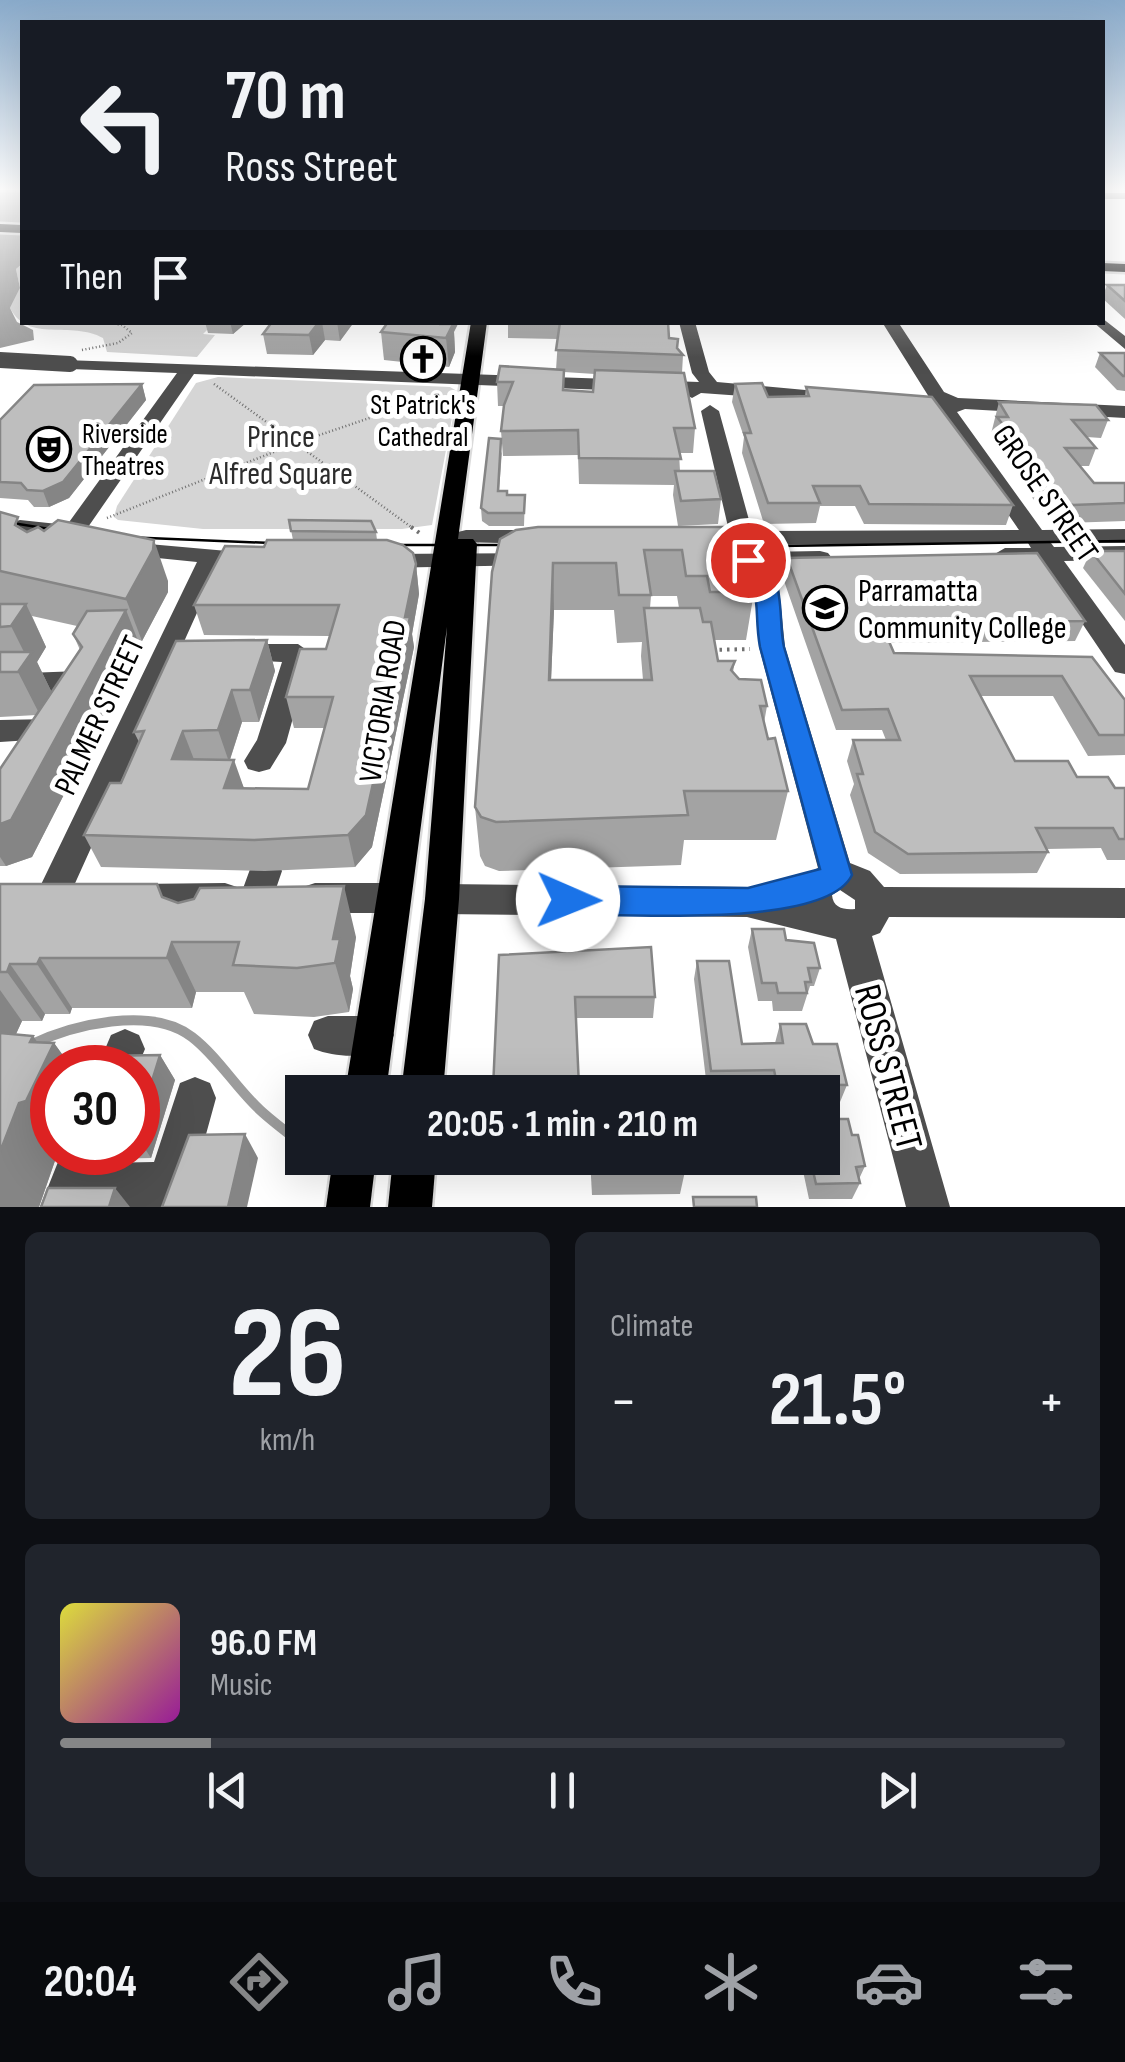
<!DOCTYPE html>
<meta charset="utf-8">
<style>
body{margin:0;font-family:"Sofia Sans Condensed",sans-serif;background:#20242c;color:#f1f3f6;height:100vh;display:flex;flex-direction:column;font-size:38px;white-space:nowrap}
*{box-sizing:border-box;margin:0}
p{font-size:32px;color:#9ea1a6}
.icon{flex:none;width:55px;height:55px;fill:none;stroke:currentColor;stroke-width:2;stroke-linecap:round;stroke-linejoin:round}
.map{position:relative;height:1207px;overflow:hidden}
.details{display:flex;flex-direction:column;gap:25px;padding:25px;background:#0d0f14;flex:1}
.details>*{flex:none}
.banner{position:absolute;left:20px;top:20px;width:1085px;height:305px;border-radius:0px;box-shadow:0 10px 40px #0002;background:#171b24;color:#f1f3f6;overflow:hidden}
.speed{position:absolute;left:30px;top:1045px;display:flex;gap:20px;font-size:50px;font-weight:700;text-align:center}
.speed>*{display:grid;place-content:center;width:130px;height:130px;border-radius:50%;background:#171b24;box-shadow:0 10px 40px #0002;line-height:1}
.speed .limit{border:15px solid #d22;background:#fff;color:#111}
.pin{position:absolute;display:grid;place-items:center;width:85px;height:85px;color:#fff;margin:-42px;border:5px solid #fff;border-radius:50%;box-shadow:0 2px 10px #0007}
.me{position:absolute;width:110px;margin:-55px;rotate:91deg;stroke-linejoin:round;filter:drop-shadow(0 0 8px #0008)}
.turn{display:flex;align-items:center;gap:35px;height:210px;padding:0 40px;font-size:45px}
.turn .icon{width:130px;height:130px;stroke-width:2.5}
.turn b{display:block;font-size:70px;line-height:85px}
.then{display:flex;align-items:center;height:95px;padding:0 40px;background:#0003;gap:20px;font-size:38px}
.big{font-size:75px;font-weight:700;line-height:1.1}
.details .widget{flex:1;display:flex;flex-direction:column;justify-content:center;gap:15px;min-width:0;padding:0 35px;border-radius:15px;background:#20242c}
.details .dial{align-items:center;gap:0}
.dial b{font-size:130px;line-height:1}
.song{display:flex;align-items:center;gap:30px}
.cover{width:120px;height:120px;border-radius:15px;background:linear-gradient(135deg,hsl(60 70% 55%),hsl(300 70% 35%))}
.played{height:10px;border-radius:5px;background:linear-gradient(90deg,#858687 15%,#363941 15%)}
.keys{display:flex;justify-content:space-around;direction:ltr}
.heat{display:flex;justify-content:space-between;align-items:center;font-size:55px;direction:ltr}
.details .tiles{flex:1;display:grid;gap:25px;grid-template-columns:1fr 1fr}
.widget:last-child{grid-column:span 2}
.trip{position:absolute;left:285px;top:1075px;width:555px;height:100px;border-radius:0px;background:#171b24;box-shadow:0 10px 40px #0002;font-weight:700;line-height:100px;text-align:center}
.tabs{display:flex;height:160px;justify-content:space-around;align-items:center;background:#090b0e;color:#9ea1a6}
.tabs .icon{width:70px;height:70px}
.tabs .selected{color:#858687}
.tabs b{font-size:45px;color:#f1f3f6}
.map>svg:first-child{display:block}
.green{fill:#d5d5d5}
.water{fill:#9c9c9c}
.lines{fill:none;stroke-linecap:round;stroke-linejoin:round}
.stream{stroke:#9c9c9c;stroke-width:10}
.major-casing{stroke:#dbdbdb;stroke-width:5}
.path-far1{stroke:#707070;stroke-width:2.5;stroke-dasharray:1 2.5;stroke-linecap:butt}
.path{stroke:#707070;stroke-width:4;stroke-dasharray:2.5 5;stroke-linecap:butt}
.minor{fill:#4e4e4e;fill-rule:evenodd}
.major{fill:#000;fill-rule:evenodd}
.tram{stroke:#000;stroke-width:2.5}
.minor-bridge{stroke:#4e4e4e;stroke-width:16}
.wall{fill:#a3a3a3;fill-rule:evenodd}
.shaded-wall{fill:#858585}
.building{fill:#bebebe;stroke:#858585;stroke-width:2.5}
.route{fill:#1a73e8;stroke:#114b97;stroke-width:2.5}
.labels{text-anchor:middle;stroke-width:10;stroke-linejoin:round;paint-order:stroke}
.far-poi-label{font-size:28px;fill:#000;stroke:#fff}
.park-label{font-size:32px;fill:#2c2c2c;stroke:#fff}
.street-label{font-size:32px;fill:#000;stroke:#fff}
.poi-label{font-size:32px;fill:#000;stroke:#fff;text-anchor:start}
.near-street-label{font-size:38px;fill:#000;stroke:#fff}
</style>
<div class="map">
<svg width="1125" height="1207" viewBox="0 0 1125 1207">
<rect width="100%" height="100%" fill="#fff"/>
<g class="green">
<path d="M22,264v58l192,1 -11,11 12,1 -18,22 -90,-5 -4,-14c-32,-18 -74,6 -93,-30l10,-20 -4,-19z"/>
<path d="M218,377l232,10 7,4 -25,134 -30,4h-199l-85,-9 -4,-3 3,-11 79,-123z"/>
</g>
<path class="water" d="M22,188v76l-6,5 4,19 -10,20 7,14 16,8 1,10 -34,8v-159z"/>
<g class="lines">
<path class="stream" d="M30,1045c42,-20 121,-40 162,-8 26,20 44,51 68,73 13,12 28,23 42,34"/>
<defs>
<g id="major">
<path d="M0,224l22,1v8l-22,-1z"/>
<path d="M1102,263l23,1v8l-23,-1z"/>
<path d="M471,322h16l-29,217h15l4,5 -18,355 -16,193h-42l24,-193 22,-272 -61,465h-41z"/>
<path d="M333,1158h43l-6,49h-44z"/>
<path d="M393,1158h43l-4,49h-44z"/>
</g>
</defs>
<use href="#major" class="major-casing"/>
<g class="path-far1">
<path d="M82,350l36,-7 14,-10 -10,-8 -18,-3"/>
<path d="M214,384l200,145"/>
<path d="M107,518l192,-76 141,-48"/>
</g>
<g class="path">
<path d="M411,527l10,7"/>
<path d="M712,650l38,-1"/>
</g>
<g class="minor">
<rect x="1102" y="193" width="23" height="6"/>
<path d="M1102,318l23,18v13l-32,-27h9z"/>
<path d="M679,322h16l14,50 8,10 121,11 9,5 -9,5 -137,-10 -9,5 -9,-5 -489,-19 -108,156 -21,8 -44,-4 -21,6v-14l20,-6 47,5 110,-152 -107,-4 -9,-5 3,-4 635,22 -7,-9z"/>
<path d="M882,322h16l46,70 14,6 167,8v12l-160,-9 -8,3 85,118 83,-1v14h-74l3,4 71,-1v14l-61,1 61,84v29l-10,-2 -75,-111 -35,1 -12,-7 12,-7h26l-3,-5 -323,2 -11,-7 11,-7h24l-28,-120 9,-6 9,6 33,120 267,-1 -80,-116 -35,-12 9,-5h16z"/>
<path d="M466,530h69l11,7 -11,7 -77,-2 -3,-5 3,-5z"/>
<path d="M126,542l124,11 12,7 -12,7 -31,-3 -156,346 -12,4 -12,-4 -5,-11 163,-337 -79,-8 -4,-5z"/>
<path d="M820,551l8,2 4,5 -4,5 -59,3 10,22 6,59 65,216 20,8 14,16 241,1v30l-236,-1 -9,16 -8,3 78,271h-44l-70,-268 -89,-22 -305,-3 -12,-4 -5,-11 5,-11 12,-4 305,3 50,11 6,-22 15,-8 -59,-221 -4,-59 -13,-22 -32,1 -12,-7 12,-7zM840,890l15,10v9c-11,1 -22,-1 -23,-14z"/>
<path d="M530,553l12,7 -4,5 -158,3 -12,-7 12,-7z"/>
<path d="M236,644h62l13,9 -25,90 -16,26 -11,3 -11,-3 -4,-8 13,-21 25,-78 -55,-3 -4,-6 4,-6z"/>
<path d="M80,671l10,3 4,7 -9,15 -10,3 -13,-8 -62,3v-20z"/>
<path d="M51,719l10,3 5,8 -5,8 -61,4v-22z"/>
<path d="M265,857l12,4 5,10 -13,38 -12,4 -12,-4 -4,-8 -4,8 -12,4 -90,1 -12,-4 -5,-11 5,-11 12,-4 90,-1 12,4 4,7 12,-33z"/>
<path d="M315,883h79l12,4 5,11 -5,11 -12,4h-79l-12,-4 -5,-11 5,-11z"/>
<path d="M328,1016h46l14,5 6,14 -6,14c-22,9 -52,9 -74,0l-6,-14 6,-14z"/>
<path d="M125,1029l14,6 6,14 -8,19h-40l14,-33z"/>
<path d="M195,1077l15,6 6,15 -30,109h-146l22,-55h43l-4,11 53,-1 26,-79z"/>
</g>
<use href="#major" class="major"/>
<g class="tram">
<path d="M0,521l74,12"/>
<path d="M124,537l170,7"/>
<path d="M374,545h150"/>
<path d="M714,547l411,-6"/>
</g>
<path class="minor-bridge" d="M0,360l70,4"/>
</g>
<g class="wall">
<path d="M1107,285h18v34l-23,-21z"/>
<path d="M205,322h42l-14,12 -25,-1z"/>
<path d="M272,322h82l-14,19 -15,-1 -12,15 -46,-1 -4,-20z"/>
<path d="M508,322h160l1,16 14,17 -1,18 13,55 -2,25h-14l1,18 41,28 -3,25 -40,2 -5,-31 1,-10 -95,-1 -1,-29 -75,1 -2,-25 3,-25h-6l-1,-24 59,-12 2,-31 -50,-1zM564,372l31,2 -2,18 -29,-2z"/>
<path d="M381,332h73l1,20 -6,15 -65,-7z"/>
<path d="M1100,353h25v38l-8,-1 -22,-23z"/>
<path d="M142,384l4,16 -77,98 -20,9h-15l-6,-7 -28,-2v-78z"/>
<path d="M735,384l33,13 37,-1 1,-9 207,118 -7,20 -142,-1 -9,-18h-35l-4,17 -52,1 -22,-71 2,-16 -12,-35z"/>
<path d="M999,402l109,18 -7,18 -14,-1 9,11 -7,18h-9l14,17h31v38l-59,2 -20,-7 -15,-20 3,-7 -43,-55z"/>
<path d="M502,451l-3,40 8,4h18l-1,31h-35l-7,-5 -1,-13z"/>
<path d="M0,512l27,20 17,-1 124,50v11l-26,49 -4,-1 2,6 -108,211 -26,9h-6v-97l37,-54 -37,2zM32,616l45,10 -4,8 7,16 -28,43 -15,-31 9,-15z"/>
<path d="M289,520l87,12 1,8 39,24 3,30 -7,40 2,13 -42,200 -17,20 -90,4 -164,-4 -17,-32 37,-52 18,-41 -5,-10 133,-92 8,31 -16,51h-17l-12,38 14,28 64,1 16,-61h-30l-8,-31 40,-48 4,-13 -126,-1 -10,-30 70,-58 29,-7z"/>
<path d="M736,527l18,65 -8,48h-32l4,21h17l-2,11 34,34 -3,17 4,16 20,52 -12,49h-92l-3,25 -182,6 -14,-5 -5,-10 -5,-49 41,-277zM651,596h26l2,12h-29zM554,610h60l3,33 25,-1 -1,14 2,24h-92z"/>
<path d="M1091,551h34v70l-42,-53z"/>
<path d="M787,558l298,63 -10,20 -185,2 4,10 198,4 33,43v55l-37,1 -35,-60h-73l35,65 100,27h10v72h-18l-6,-12 -55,1 2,3 -11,21 -137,1 -32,-21 -18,-58 4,-11 -7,-23 6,-21h33l-4,-10h-46l-53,-152z"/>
<path d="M0,884l163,13 15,6 178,34 -6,39 3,13 -4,23 -35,5 -60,-3 -10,-22h-48l-4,16h-120l-2,6h-25l-3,7h-20l-6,13 17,2 5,6 16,1 18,25h-20v84h6l-19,55h-39z"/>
<path d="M752,929l34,11 34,28 -6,18h-4l-8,25h-29l-1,-10h-14l-10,-54z"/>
<path d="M499,955l156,42 -2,21h-77l3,74h-85z"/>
<path d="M697,961l45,83 33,-1 5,-19 33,20 34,41 -7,17 -18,-1v-9h-52l-1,-5 -62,1 -13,-109z"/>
<path d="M160,1055l15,25 -24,78 -45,1 -5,-7h37v-84z"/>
<path d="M852,1135l13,31 -6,13 1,4 -8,16h-43l-6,-28h-12l-3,-13h34z"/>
<path d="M590,1158h94l1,13 -5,23 -88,1z"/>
</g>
<g class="shaded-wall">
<path d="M230,322h17l-14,12z"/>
<path d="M319,322h3l3,18 -12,15 -4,-20z"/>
<path d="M337,322h17l-14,19z"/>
<path d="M442,322h17l-5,10 1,20 -6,15 -3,-29z"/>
<path d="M142,384l4,16 -77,98 -20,9 -6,-16z"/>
<path d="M154,540l14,41v11l-26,49 -16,-42z"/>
<path d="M553,563l1,47 -5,119v-49z"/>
<path d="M416,564l3,30 -7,40 2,13 -42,200 -17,20 -7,-32 57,-218z"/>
<path d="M26,604l20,43 -9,15 16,33 -13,20 -22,-43 9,-14 -16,-32z"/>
<path d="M126,610l14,36 -108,211 -26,9 -6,-9v-33z"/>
<path d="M267,640l8,31 -16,51 -9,-32z"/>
<path d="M232,690l10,32 -13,40 -11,-32z"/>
<path d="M183,731l12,31 -23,-3z"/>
<path d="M234,760l11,31 -21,-3z"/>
<path d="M344,886l12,51 -6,39 3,13 -4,23 -14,-49 -2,-24z"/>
<path d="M172,942l24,50 -4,16 -25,-50z"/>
<path d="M40,958l32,50 -2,6 -33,-50z"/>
<path d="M10,964l35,50 -3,7 -35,-49z"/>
<path d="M0,990l22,31 -6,13 -16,5z"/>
<path d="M33,1036l15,20 6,-13 18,25h-20v84h6l-19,55h-39v-55l30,-110z"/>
<path d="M160,1055l15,25 -24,78 -13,-20v-12z"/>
<path d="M245,1134l13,24 -11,49h-19z"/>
<path d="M115,1188l15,19h-21z"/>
</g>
<g class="building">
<path d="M1107,285h18v16z"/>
<path d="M272,322h47l-10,13 -46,-1z"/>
<path d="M388,322h54l-1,2h12l-7,14 -65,-6z"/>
<path d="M560,322h108l1,16 9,1 -1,9 6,7 -127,-5z"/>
<path d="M1100,353h25v23h-2z"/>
<path d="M500,366l64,4 -1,20 30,2 2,-22 89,3 11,55h-21l7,31 -102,-1 -1,-28 -77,1 3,-26 9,-23h-16z"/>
<path d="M762,383l6,14 41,-1 -3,-9 126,10 81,108 -144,-1 -9,-18h-47l7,17h-52l-24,-70h7l-16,-49z"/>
<path d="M142,384l-79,98 -20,9 -16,-1 -6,-7 -21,-1v-62l34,-35z"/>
<path d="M999,402l97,3 12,15h-36l24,28h-31l29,35h31v20l-52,2 -20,-7 -15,-20h8l-49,-61h11z"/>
<path d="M489,438l12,1 -3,52h9v4h18l-1,18h-36l-7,-5z"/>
<path d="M675,471h39l7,28 -40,2z"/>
<path d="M0,512l18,5 -3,8 12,7 11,-5 6,4 14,-11 96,20 -1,10 -27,49 -126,-28z"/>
<path d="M289,520l82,1 5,11 -85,-1z"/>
<path d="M538,527h198l18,65h-44l-3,-16h-21l-4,-26h-38l7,45h-32l-3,-32h-63l-4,117h103l-8,-72h56l3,14h8l7,39h17l-4,9 8,9 22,1 6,26h-7l8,33 7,-1 13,53h-104l4,24 -192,7 -15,-5 -6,-10 17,-235 8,-33 16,-9z"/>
<path d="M267,540h120l16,5 10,8 3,11 -11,53h5l-44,198 -18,20 -94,5 -170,-5 26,-52h11l23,-52 -10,1 42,-91 91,-1 -17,50h-18l-14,40 -35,1 -11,28 62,1 -10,28 84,1 25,-92h-47l14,-48h26l13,-44h-145l31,-59 39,1z"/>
<path d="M1091,551h34v43z"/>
<path d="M1037,553l48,68 -204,2 13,30 198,4 33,43v35h-26l-37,-59h-92l45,85h53l9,16h31l7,11h10v51h-6l-6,-11h-77l12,24 -140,2 -33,-22 -18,-58h6l-10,-34h47l-12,-31 -46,1 -55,-152z"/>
<path d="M0,604h26l-15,22 -11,1z"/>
<path d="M126,610l-115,210 -11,4v-55l82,-122 -9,-13 14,-23z"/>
<path d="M0,652h32l-14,20h-18z"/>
<path d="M0,884h157l5,13 16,6 16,-4 6,-11 144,-2 -11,53h7l-5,24 -38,5 -64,-3 6,-23h-67l-5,16h-127l-3,6h-27l-3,8h-7z"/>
<path d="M752,929h32l2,11 28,3 6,25h-12l3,14h-6l2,11h-29l-2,-10h-14z"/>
<path d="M651,947l4,50h-80l4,90 -86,2 6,-134z"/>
<path d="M697,961h32l13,83 41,-1 -3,-19h26l7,20h24l10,41 -70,-1 -3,-14 -63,1z"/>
<path d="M0,1033l33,3 -3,6 24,1 -28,58 -7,2 -19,49z"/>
<path d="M160,1055l-22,71v-58h-43l5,-12z"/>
<path d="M822,1119h26l4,16h6l7,31 -9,1 4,16 -44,1 -6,-26h12z"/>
<path d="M245,1134l-17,73h-66l27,-72z"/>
<path d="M592,1158h92l1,13 -92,1z"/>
<path d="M48,1188h67l-6,19h-68z"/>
<path d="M693,1197h63l1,10h-63z"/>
</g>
<linearGradient id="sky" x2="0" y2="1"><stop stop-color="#89aaca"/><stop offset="0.53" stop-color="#fff"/><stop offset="1" stop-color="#fff" stop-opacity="0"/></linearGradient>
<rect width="1125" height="357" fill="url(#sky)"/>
<path class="route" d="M748,553c41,12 29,64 36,94l68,228c-26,54 -228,39 -284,39l-11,-4 -5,-10 5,-10 11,-4 180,2 72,-19 -60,-222c-7,-37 4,-55 -22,-87z"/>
<defs>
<symbol id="church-ring" viewBox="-11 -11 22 22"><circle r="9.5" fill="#fff" stroke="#000" stroke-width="1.5"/><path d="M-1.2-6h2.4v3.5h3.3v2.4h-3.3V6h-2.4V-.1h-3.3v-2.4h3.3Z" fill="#000"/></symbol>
<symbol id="theatre-ring" viewBox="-11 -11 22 22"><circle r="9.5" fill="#fff" stroke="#000" stroke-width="1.5"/><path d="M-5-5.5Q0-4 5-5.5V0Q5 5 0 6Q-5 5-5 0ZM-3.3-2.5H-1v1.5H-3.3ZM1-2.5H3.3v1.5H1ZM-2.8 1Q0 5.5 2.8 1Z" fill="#000"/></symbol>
<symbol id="university-ring" viewBox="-11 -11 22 22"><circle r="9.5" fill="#fff" stroke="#000" stroke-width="1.5"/><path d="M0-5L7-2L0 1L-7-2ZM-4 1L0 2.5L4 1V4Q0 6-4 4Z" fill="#000"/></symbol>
</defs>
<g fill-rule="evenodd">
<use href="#church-ring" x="398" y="334" width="50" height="50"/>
<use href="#theatre-ring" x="24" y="424" width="50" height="50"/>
<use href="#university-ring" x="800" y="583" width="50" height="50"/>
</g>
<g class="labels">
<g class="far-poi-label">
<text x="423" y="414">St Patrick's<tspan x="423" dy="32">Cathedral</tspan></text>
<text x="82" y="443" text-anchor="start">Riverside<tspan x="82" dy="32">Theatres</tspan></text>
</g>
<g class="park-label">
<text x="281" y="447">Prince<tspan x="281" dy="37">Alfred Square</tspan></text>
</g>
<g class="street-label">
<text transform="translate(1046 493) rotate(55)" y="11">GROSE STREET</text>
<text transform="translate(382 701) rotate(-81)" y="11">VICTORIA ROAD</text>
<text transform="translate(99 715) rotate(-65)" y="11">PALMER STREET</text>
</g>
<g class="poi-label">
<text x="858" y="601">Parramatta<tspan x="858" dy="37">Community College</tspan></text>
</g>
<g class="near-street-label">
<text transform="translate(889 1067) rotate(75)" y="13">ROSS STREET</text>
</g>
</g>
</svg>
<div class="speed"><div class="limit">30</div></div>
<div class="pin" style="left:748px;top:560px;background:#d93025"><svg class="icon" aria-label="arrive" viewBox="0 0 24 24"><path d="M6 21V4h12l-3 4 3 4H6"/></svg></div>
<svg class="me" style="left:568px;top:900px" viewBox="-20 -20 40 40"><circle r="19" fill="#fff"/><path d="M0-13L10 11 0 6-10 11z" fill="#1a73e8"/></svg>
<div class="trip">20:05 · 1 min · 210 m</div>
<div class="banner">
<div class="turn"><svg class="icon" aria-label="left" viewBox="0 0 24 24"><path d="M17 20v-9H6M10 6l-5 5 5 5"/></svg><div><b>70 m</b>Ross Street</div></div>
<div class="then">Then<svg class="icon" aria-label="arrive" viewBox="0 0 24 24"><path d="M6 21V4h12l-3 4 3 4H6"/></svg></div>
</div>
</div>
<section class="details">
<div class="tiles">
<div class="widget dial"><b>26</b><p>km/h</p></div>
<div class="widget"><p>Climate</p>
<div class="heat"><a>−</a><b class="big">21.5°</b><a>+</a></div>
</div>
<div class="widget">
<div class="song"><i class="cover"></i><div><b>96.0 FM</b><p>Music</p></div></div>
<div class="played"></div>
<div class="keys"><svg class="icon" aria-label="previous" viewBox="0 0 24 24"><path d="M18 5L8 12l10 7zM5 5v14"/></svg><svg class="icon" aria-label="pause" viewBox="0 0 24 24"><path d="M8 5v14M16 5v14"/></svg><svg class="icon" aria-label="next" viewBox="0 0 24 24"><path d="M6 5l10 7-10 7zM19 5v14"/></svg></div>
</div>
</div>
</section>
<nav class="tabs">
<b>20:04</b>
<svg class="icon selected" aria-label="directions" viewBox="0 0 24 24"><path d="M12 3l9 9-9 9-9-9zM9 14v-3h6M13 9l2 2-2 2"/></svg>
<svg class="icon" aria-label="music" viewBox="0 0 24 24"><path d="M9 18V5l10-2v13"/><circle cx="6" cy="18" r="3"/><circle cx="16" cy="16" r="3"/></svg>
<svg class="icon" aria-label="phone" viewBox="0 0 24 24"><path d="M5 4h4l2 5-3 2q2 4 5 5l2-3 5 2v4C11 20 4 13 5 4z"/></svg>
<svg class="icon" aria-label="climate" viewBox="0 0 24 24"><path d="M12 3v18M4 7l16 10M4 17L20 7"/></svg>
<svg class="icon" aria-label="car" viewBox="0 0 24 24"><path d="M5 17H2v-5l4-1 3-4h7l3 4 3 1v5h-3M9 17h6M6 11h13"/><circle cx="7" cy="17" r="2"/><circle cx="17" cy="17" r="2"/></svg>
<svg class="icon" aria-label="filters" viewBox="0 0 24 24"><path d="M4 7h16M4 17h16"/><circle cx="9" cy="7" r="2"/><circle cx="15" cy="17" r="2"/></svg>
</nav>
